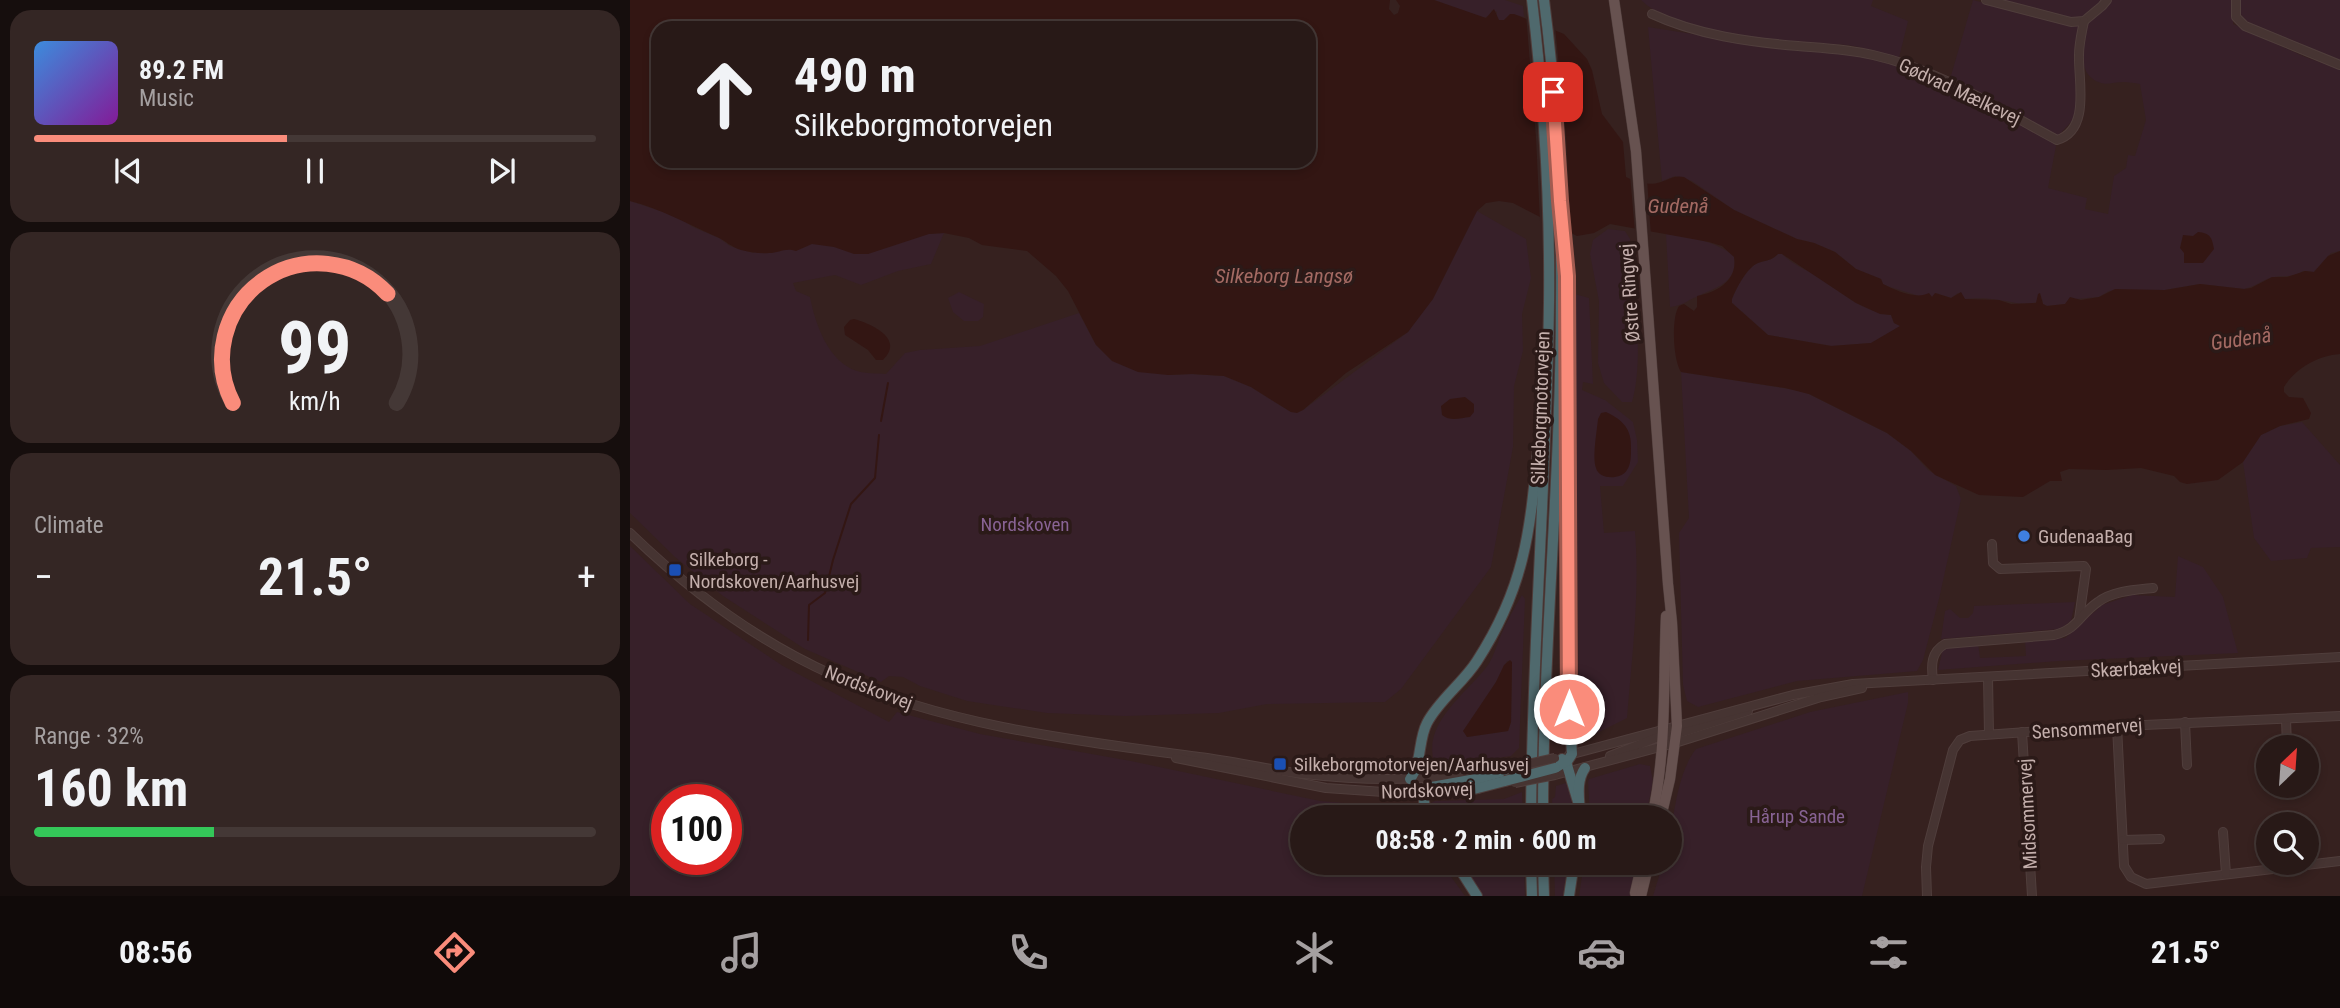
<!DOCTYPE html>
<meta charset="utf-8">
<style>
body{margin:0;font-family:"Roboto Condensed",sans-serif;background:#342624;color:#f1f3f6;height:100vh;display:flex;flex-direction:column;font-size:26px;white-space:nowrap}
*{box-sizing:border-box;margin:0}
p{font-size:23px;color:#a5a0a1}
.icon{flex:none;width:38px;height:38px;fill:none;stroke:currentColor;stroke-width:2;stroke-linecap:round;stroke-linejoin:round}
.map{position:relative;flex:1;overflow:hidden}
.details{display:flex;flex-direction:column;gap:10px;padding:10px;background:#160e0d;width:630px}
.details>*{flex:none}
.guide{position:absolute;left:21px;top:21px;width:665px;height:147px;border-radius:21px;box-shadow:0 4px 10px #0003,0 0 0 2px #443836;background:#281917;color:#f1f3f6;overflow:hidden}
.needle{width:46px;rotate:25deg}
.controls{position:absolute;left:1626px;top:735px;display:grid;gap:14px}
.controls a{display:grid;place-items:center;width:63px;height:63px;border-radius:50%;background:#281917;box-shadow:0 4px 10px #0003,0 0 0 2px #443836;font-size:35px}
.speed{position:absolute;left:21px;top:784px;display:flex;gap:14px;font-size:35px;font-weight:700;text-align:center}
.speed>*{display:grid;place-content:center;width:91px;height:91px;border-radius:50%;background:#281917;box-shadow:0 4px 10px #0003,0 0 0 2px #443836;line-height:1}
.speed .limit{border:10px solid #d22;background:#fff;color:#111}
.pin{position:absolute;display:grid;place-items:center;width:60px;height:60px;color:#fff;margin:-30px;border-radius:14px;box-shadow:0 4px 10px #0006}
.me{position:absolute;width:77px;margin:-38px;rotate:0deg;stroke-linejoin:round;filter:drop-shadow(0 0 5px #0008)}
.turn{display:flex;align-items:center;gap:24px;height:147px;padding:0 28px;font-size:32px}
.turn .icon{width:91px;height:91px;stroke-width:2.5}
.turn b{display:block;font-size:49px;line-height:60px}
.big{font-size:52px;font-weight:700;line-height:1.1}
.details .widget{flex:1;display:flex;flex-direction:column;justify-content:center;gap:10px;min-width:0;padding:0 24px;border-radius:21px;background:#342624}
.details .dial{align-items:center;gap:0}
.dial svg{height:182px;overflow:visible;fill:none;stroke:#443836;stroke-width:7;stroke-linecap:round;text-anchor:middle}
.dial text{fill:#f1f3f6;stroke:none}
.song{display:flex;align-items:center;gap:21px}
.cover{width:84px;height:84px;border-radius:10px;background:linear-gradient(135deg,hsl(210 70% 55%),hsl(290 70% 35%))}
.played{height:7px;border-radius:4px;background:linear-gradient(90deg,#fa8c7b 45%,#443836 45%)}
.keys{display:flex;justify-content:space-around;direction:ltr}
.heat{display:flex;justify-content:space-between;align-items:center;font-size:38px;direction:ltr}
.charge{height:10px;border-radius:5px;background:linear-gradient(90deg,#34c759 32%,#443836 0)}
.trip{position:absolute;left:660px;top:805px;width:392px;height:70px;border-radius:35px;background:#281917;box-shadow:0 4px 10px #0003,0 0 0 2px #443836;font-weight:700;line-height:70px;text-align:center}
.tabs{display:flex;height:112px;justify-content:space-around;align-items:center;background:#100a09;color:#a5a0a1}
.tabs .icon{width:49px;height:49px}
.tabs .on{color:#fa8c7b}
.tabs b{font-size:32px;color:#f1f3f6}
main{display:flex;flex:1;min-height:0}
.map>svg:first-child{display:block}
.green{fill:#372029;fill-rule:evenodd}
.water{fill:#331613;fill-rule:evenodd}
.pier{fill:#36211f}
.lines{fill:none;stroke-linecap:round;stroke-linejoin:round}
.stream{stroke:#331613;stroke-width:2}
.minor-casing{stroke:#503e3c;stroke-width:10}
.major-casing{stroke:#503e3c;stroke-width:11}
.highway-casing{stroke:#4e3c3a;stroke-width:12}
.minor{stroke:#463432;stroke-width:8}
.major{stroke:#675250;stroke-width:10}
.highway{stroke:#4f696d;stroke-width:10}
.minor-bridge-casing{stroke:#503e3c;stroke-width:10;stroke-linecap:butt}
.highway-bridge-casing{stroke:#4e3c3a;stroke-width:12;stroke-linecap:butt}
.minor-bridge{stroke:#463432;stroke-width:8}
.highway-bridge{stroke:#4f696d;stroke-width:10}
.route-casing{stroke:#a25b50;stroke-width:18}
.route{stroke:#fa8c7b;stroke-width:12}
.shop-dot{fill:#3f7fe0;stroke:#2b1a18;stroke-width:2.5}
.transit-dot{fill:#1a4fb4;stroke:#2b1a18;stroke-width:2.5}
.labels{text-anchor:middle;stroke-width:7;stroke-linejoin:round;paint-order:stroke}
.street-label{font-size:19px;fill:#c4afac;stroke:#2b1a18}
.park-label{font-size:19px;fill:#886394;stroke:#2b1a18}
.poi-label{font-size:19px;fill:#c4afac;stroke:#2b1a18;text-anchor:start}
.water-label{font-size:21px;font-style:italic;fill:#a46a63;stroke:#2b1a18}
</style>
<main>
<section class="details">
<div class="widget">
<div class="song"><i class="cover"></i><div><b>89.2 FM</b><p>Music</p></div></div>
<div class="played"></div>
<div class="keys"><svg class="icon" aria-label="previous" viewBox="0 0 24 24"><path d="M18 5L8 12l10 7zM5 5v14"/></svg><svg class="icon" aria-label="pause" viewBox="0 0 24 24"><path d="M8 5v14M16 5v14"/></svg><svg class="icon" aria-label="next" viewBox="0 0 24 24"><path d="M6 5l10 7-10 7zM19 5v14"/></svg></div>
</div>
<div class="widget dial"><svg viewBox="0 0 100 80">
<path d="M14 69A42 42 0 1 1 86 69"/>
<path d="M14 69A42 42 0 0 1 82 21" stroke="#fa8c7b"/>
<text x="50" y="56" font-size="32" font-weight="700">99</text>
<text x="50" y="72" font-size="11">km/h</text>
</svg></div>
<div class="widget"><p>Climate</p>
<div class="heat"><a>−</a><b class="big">21.5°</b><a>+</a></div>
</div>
<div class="widget"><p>Range · 32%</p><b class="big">160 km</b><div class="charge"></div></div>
</section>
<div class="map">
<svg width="1710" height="896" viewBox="0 0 1710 896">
<rect width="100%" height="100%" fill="#36211f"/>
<g class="green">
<path d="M804,0h71l18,6 1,11 -13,-3 -7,6h-5l-3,-3 1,-5 -5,-2 -3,6 -5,2z"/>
<path d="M1011,0h232l-2,6 37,15 -9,37c-17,-4 -35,-11 -52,-13 -9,-1 -18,0 -27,-1 -44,-2 -148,-12 -179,-44z"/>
<path d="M1343,0l90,24h17l-4,39 1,49 -5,9 -14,15 -108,-57z"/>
<path d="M1367,0h237l-1,24 72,33 35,12v182l-9,2 -17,19 -11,-1c-10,8 -22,3 -33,7 -9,3 -16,9 -26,11l-44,-5 -35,6 -56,1 -10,6 -23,2 -11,5 -18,2 -4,-2 -1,-5c-13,9 -29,3 -43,1 -10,-2 -25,-2 -34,-1l-7,-6 -7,5 -15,-5 -4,4 -13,-1 -32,-10 -4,-2 -2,-5 -25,-10 -21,-17 -21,-9 -17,-4 -63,-29 -42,-29 -17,-5 -13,5 -14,-154 152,24h28l31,3 41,11 59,25 94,51 3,5 -8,42 39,10 -2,11 23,5 6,-38 12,-8 2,-13 7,1 11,-36 -6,-36c-6,-1 -11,-2 -17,-2 -7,0 -16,3 -22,1 -26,-8 -18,-39 -14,-59z"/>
<path d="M1611,0h99v60c-23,-8 -85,-25 -98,-44 -3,-5 -2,-10 -1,-16z"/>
<path d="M0,201l46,15 17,11 26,11 11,8 23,7 20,-11 171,-9 -13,31 -33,7 -37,14 -26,-10 -42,8 3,8 14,6c5,26 18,65 47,74 9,3 20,2 29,3l19,-21 15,-3 60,-4 99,-33 17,32 72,30 24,-1 32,2 27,11 40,25 12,-2 105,-78 69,-121 49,28 5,39 -9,36 1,37 -9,35 -1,61 -22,120 -90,122 -16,13 -118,2 -48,9 -93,3 -79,-3 -80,-12 -47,-15 -17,-9 -14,-1 -8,6 -76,-33 -82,-53 -48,-39 -45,-44z"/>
<path d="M978,229l17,2 5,8c3,48 15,118 2,163h-10l-18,-19 -6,-20 1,-62 -9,-47 3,-14z"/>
<path d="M1036,234c25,3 49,7 68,22 5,27 -19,32 -38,41 -9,4 -15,9 -26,10z"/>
<path d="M1148,254h4c10,10 21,14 33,21 24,15 45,36 76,40l3,8 7,3 -30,17 -39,3 -64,-11 -36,-32v-4c4,-10 15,-32 26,-36 8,-3 13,-2 20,-9z"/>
<path d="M329,292l25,12 -1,13 -5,4h-14l-11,-9 -5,-14z"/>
<path d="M945,294l14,4 4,86 -10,-2 -1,8 23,10 28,22 4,18 1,22 -15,24h-23l4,47 31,-2c5,63 -3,125 -8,187l-34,17 -9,-2 -5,-7z"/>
<path d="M1051,372l115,18 13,4 78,39 24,18 17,19 28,16 5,13 -22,100 -16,61 -6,11 -120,10 -99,26 -11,-6 -4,-16 -4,-152 10,-15z"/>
<path d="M1672,422l38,43v82l-29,1 -4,10 -36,3 -17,-23 -11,-76 18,-27 19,-9z"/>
<path d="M0,546l60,58 93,62 106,56 8,-10 83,22 151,27 189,40 85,7 6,5 2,4h-111v46h139l24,33h-835zM37,800h59v59h-59z"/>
<path d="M1548,556l25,11 20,30 15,56 -179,8 -121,9 5,-22 35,-5 2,15 46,-2 -1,-16 40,-2 37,-33 30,-10 43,2z"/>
<path d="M892,595l3,4 -6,149 -8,8 -75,11c-18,-42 31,-73 52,-102 6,-9 9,-21 13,-30 6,-14 13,-27 21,-40zM877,661l5,1 -1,60 -3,9 -41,6 -3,-6 32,-49z"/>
<path d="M1445,602l-4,19 -11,8 -119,10 4,-28 5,-2 10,9h8l5,-5 1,-7z"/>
<path d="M1278,692v11l-46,193h-209l10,-33h7c0,-32 6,-89 26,-114l114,-37z"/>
<path d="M1010,764l10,2 3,15 -7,36h-56l-2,-35 1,-3z"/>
<path d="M936,783l5,13 2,21h-20l-1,-18 3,-2 1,-11z"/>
<path d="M892,792l1,25h-91l-2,-9 1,-5 4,-2 69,-2z"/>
<path d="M831,863h63l1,33h-44z"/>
<path d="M924,863h14l-5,33h-8z"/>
<path d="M954,863h53l-7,33h-51z"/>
</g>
<g class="water">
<path d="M0,0h760l-1,9 5,6 4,-2 2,-7 -4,-6h38l52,18 8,-9 5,11h5l6,-6h4l50,20 23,25 5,11 10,44 21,28 3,35c11,6 23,9 35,5 9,-3 14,-7 23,-5l50,33 63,29 17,4 21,9 21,17 25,10 2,5c12,6 33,16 46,9l3,4 3,-4 16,5 10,-6 4,7 34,1 12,4 25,-1 2,-9 2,-1 3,11 4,2 18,-2 5,-7 11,3 18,-3 16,-8 50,1 35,-6 44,5 7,-1 21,-11h15l18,-6 9,1 14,-16 12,-5v103c-23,2 -44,14 -56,33v5l5,5 14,1 8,15 -2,6 -29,7 -19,9 -18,27 -25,18 -31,4 -7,-2 -6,-6 -33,-8 -35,2 -37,-1 -9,3 2,9h-12l-27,16 -44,-2 -44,-20 -24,-24 -24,-18 -78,-39 -24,-6 -104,-16c-8,-12 -10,-54 -2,-66l5,-2 10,7 3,-4v-11c21,-4 41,-16 37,-39l-12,-11 -13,-4 -99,-18 -16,9 -17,3 -64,-33 -14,-2 -13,2 -9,8 -44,88 -25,33 -62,41 -43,37 -6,3 -6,-1 -40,-25 -27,-11 -32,-2 -24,1 -30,-3 -26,-11 -16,-16 -28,-54 -12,-15 -29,-25 -45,-6 -13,-7 -25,-5 -15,1 -61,20h-14l-20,-7 -22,-3 -16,7c-11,-4 -17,2 -27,2 -9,1 -19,-1 -28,-3 -10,-3 -15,-9 -24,-13 -30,-13 -55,-28 -87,-36zM28,28h651v133h-651zM1148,254h4l74,49 24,11 11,1 3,8 6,3 -29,17 -40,3 -63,-11 -36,-32v-4c4,-10 15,-32 26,-36 8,-3 13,-2 20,-9z"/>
<path d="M1568,232c12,1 14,5 16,17l-11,14h-19v-10l-4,-5 3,-13 10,1z"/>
<path d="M224,319c18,5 51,20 29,41h-7l-8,-10 -23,-15 -1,-8 6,-7z"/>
<path d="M835,397l9,7v8l-4,5c-10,1 -19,5 -28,-2l-1,-9 9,-7z"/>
<path d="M976,412c17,8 26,17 25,37 0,7 0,15 -4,21 -6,10 -28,10 -31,-2 -4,-11 1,-37 2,-49l3,-6z"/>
<path d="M880,660l2,2 -1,60 -3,9 -41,6 -4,-6 33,-49 8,-17z"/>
</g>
<g class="pier">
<path d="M896,14l13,5 13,209 -12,-7 -4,-83z"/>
<path d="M912,20l13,6 11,111 5,101 -16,-8 -4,-93z"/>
<path d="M1000,175l7,4h10l4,57 -16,-3z"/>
</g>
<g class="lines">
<g class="stream">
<path d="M251,421l7,-38"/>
<path d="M178,640l1,-35 16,-12 8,-33 18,-56 24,-26 4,-43"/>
</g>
<defs>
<g id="minor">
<path d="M1356,0l85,22 13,-1 18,-15 5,-6"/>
<path d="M1606,0v17l9,9 95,39"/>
<path d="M1022,14c45,21 97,28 146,32 25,2 50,3 75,9 67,15 124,53 184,85 34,-10 21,-60 22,-85 0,-12 3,-23 5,-34"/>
<path d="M0,533c60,58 127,108 203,142 114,51 244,66 366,82 35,4 70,13 105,17 61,7 123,7 185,-3"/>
<path d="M1362,544l1,19 7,6 84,-3 2,3 -7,50"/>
<path d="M1358,677l1,57"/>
<path d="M1303,680c-2,-15 -2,-28 12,-36l109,-9c24,-6 25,-20 44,-33 15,-11 36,-12 55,-14"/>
<path d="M1656,719l1,28"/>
<path d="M1555,722l2,43"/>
<path d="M1487,726l7,140 7,11 15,7 194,-23"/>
<path d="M1392,732l10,164"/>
<path d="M1033,747l8,-11 77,-25"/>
<path d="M939,755l224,-60 60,-11 487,-27"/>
<path d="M980,756l56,-22"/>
<path d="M546,758l150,30 72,5 80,-4"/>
<path d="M925,775l120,-32 146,-46 41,-9"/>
<path d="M1593,832l3,42"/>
<path d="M1493,840l37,-1"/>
<path d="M1297,896l-1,-29 2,-21 25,-96 7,-10 10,-4 130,-9 240,-11"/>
</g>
<g id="major">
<path d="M984,0l22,151 32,433 4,39 5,103 -7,53 -9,38"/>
<path d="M1022,817c15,-67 11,-133 14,-201"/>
<path d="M1005,893l7,-30"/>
<path d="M1011,896l8,-33"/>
</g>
<g id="highway">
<path d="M932,759l5,6 12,40"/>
<path d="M925,768l13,-8 4,-6 -3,-45 -2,-393"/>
<path d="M780,779c12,-15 8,-39 17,-56 12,-23 36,-40 50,-62 48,-74 53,-130 61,-214"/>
<path d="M844,789l31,-8"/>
<path d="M796,817l-3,-24 3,-5 50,-9 40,-11"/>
<path d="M901,817c1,-172 16,-343 18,-515 1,-100 -5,-202 -17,-302"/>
<path d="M913,817c0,-172 18,-343 18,-515 1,-101 -4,-202 -17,-302"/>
<path d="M950,817c0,-16 -5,-35 5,-49"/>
<path d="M826,863l21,33"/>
<path d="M901,863l1,33"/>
<path d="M913,863l1,33"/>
<path d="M939,896l5,-33"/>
</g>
</defs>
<use href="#minor" class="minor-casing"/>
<use href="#major" class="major-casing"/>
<use href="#highway" class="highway-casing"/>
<use href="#minor" class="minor"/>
<use href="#major" class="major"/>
<use href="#highway" class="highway"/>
<defs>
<g id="minor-bridge">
<path d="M875,769l50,-11"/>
<path d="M885,783l40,-8"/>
</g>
<path id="highway-bridge" d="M875,781l50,-13"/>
</defs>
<use href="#minor-bridge" class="minor-bridge-casing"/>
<use href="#highway-bridge" class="highway-bridge-casing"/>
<use href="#minor-bridge" class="minor-bridge"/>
<use href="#highway-bridge" class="highway-bridge"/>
</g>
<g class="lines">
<defs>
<path id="route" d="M923,92l7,109 7,75 2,433"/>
</defs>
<use href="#route" class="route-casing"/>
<use href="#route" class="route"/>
</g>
<circle class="shop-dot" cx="1394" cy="536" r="7"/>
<g class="transit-dot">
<rect x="38" y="563" width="14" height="14" rx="3.5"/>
<rect x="643" y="757" width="14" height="14" rx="3.5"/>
</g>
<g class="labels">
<g class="street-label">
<text transform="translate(1330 91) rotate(25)" y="7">Gødvad Mælkevej</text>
<text transform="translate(999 293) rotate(-94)" y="7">Østre Ringvej</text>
<text transform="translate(910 408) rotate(-88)" y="7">Silkeborgmotorvejen</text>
<text transform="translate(1506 668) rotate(-3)" y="7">Skærbækvej</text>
<text transform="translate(239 687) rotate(21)" y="7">Nordskovvej</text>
<text transform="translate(1457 728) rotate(-4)" y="7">Sensommervej</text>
<text transform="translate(797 790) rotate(-2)" y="7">Nordskovvej</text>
<text transform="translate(1397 814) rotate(-93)" y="7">Midsommervej</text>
</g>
<g class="park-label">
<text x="395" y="531">Nordskoven</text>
<text x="1167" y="823">Hårup Sande</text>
</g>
<g class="poi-label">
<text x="1408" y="543">GudenaaBag</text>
<text x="59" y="566">Silkeborg -<tspan x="59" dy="22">Nordskoven/Aarhusvej</tspan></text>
<text x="664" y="771">Silkeborgmotorvejen/Aarhusvej</text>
</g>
<g class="water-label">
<text x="1048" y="213">Gudenå</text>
<text x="654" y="283">Silkeborg Langsø</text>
<text transform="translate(1611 339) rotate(-8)" y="7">Gudenå</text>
</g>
</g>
</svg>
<div class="controls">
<a><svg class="needle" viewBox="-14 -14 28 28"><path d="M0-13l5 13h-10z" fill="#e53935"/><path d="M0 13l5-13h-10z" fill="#a5a0a1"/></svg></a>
<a><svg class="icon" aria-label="search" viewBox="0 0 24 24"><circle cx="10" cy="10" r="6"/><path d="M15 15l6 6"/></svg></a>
</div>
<div class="speed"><div class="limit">100</div></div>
<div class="pin" style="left:923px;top:92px;background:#d93025"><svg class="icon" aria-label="arrive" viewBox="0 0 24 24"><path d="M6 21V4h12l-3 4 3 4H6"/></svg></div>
<svg class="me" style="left:939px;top:709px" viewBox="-20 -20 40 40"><circle r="17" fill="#fa8c7b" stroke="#fff" stroke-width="3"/><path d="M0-11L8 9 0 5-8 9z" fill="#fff"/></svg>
<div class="trip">08:58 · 2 min · 600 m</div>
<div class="guide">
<div class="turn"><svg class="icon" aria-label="ahead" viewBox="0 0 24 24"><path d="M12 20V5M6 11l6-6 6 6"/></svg><div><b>490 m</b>Silkeborgmotorvejen</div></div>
</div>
</div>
</main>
<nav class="tabs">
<b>08:56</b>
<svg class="icon on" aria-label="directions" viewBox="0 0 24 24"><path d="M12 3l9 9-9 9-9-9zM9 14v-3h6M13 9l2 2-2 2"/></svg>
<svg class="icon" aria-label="music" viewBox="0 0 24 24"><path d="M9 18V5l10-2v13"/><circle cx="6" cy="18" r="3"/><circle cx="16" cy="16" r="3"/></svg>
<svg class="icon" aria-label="phone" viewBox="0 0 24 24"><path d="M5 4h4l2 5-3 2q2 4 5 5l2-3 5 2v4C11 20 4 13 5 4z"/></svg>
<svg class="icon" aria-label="climate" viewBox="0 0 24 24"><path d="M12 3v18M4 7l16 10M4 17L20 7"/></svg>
<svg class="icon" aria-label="car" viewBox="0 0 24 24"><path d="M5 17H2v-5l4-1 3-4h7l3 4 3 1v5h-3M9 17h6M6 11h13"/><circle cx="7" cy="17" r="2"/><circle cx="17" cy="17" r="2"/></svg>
<svg class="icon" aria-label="filters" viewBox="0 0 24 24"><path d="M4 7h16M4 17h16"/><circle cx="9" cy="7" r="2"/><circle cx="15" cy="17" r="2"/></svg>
<b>21.5°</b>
</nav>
